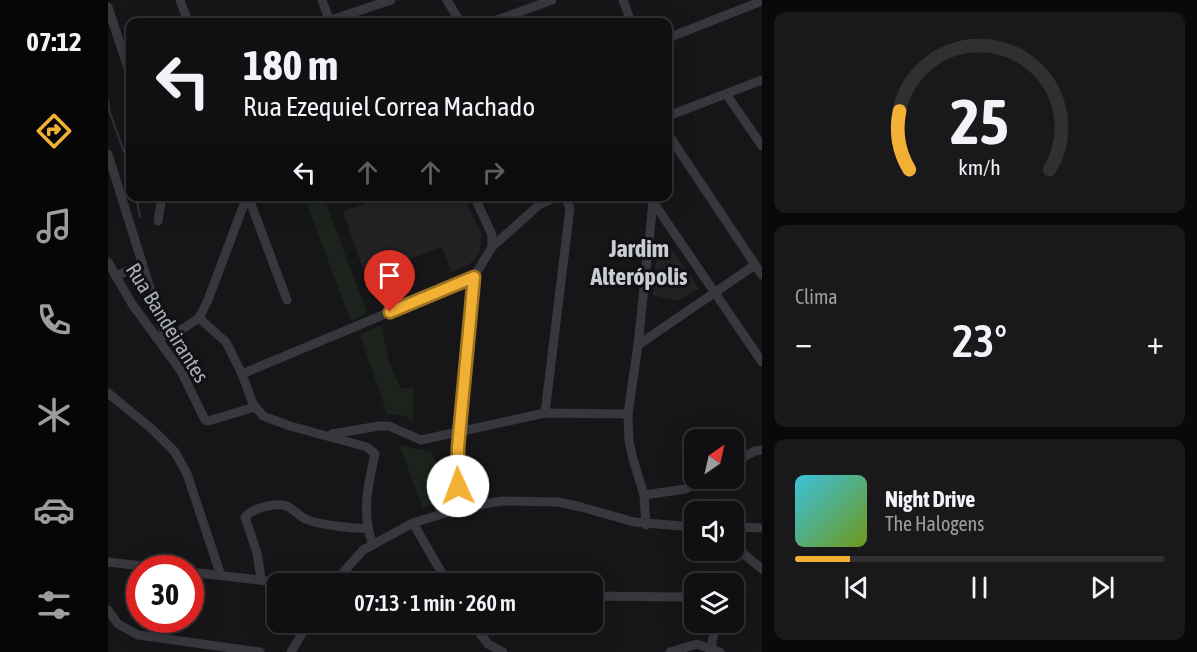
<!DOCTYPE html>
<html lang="pt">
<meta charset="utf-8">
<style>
body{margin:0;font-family:"Asap Condensed",sans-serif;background:#19191b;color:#f1f3f6;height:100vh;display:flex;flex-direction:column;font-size:22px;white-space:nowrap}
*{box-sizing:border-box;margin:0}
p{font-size:20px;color:#9c9d9f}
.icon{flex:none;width:33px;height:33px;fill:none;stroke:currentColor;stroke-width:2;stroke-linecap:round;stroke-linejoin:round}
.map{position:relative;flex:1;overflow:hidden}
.drawer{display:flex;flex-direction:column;gap:12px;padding:12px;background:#09090a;width:435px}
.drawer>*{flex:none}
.guide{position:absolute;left:18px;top:18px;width:546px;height:183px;border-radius:12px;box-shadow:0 6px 24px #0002,0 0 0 2px #303032;background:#101012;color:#f1f3f6;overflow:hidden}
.needle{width:39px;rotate:34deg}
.tools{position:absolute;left:576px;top:429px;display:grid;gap:12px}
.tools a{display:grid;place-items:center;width:60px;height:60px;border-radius:12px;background:#101012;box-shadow:0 6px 24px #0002,0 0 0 2px #303032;font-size:30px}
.speed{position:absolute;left:18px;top:555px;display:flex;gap:12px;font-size:30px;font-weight:700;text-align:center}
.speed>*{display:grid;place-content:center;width:78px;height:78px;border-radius:50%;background:#101012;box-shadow:0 6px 24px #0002,0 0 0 2px #303032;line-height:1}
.speed .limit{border:9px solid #d22;background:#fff;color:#111}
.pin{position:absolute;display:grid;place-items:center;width:51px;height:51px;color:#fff;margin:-62px -26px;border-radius:50% 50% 50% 0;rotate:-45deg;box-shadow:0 0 6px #0007}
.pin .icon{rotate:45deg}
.me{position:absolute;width:66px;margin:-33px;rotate:358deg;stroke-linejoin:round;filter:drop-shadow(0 0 4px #0008)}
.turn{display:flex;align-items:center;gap:21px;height:126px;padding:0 18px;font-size:27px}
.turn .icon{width:78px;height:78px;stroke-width:2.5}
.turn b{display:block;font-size:42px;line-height:51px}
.lanes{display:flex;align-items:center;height:57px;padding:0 18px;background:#0003;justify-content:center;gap:30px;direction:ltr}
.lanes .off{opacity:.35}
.big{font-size:45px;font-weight:600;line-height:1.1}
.drawer .card{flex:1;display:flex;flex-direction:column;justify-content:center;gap:9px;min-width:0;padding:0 21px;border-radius:12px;background:#19191b}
.drawer .dial{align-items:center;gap:0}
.dial svg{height:156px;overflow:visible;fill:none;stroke:#303032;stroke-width:7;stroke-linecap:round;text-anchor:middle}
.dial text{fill:#f1f3f6;stroke:none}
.song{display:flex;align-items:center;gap:18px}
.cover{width:72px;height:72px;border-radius:9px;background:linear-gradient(135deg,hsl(190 70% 55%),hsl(80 70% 35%))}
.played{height:6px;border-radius:3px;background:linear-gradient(90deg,#f2b134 15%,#303032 15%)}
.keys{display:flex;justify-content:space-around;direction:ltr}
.heat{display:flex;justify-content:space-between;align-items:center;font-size:33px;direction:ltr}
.trip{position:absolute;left:159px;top:573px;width:336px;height:60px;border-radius:12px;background:#101012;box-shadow:0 6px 24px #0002,0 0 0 2px #303032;font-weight:600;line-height:60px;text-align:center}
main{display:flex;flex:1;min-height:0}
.menu{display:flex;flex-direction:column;width:108px;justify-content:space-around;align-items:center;background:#060607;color:#9c9d9f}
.menu .icon{width:42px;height:42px}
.menu .current{color:#f2b134}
.menu b{font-size:27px;color:#f1f3f6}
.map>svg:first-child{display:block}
.built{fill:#222225}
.grass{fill:#1c231d}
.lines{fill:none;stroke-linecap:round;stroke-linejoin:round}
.stream{stroke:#2c353c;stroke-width:2}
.minor{stroke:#37383d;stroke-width:9}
.route-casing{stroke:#9d7322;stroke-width:15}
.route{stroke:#f2b134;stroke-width:10}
.labels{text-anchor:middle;stroke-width:6;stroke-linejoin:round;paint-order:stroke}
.street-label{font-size:21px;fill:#a8adb8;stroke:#111113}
.quarter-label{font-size:24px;font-weight:bold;fill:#c9ccd4;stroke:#111113}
</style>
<main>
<nav class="menu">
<b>07:12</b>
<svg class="icon current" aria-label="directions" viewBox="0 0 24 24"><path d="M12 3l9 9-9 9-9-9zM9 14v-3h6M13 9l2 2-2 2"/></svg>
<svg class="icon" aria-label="music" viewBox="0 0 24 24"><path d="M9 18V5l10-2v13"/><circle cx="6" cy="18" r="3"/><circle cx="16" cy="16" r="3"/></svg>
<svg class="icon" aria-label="phone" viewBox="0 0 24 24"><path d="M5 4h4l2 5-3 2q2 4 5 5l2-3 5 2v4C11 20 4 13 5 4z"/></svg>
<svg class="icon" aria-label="climate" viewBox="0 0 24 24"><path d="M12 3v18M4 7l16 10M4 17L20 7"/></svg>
<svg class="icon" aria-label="car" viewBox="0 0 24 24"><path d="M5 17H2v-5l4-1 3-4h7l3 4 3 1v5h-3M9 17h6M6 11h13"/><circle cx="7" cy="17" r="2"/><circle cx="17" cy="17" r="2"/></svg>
<svg class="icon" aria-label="filters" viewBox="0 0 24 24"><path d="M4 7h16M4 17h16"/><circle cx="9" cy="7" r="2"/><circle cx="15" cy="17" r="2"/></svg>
</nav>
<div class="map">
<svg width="654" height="652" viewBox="0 0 654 652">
<rect width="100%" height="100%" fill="#161618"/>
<g class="built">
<path d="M278,197h77l18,35 -1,18 -6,10 -7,6 -16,6 -9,-25 -77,28 -22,-64z"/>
<path d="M563,248l28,41 -21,12 -25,-6 4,-46z"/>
</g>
<g class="grass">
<path d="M196,197h20l43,116 -16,8z"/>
<path d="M273,325l8,36 11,27 14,1 -1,33 -8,-6 -18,-2 -27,-79z"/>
<path d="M291,445l32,7 22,41 -30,15z"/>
</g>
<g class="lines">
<g class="stream">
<path d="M0,100l1,10 21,59"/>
<path d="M28,196l4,21"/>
</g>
<g class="minor">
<path d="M72,0l8,22"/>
<path d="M214,0l8,22"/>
<path d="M339,0l13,22"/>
<path d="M515,0l8,22"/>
<path d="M0,7l22,67"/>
<path d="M217,22l66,-22"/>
<path d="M384,22l60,-22"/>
<path d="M560,38l94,-37"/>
<path d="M618,94l36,52"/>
<path d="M560,116l94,-36"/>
<path d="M560,134l94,141"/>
<path d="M0,154l57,182"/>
<path d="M140,196l39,104"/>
<path d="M366,196l18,39v12"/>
<path d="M541,196l113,166"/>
<path d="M50,221l4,-25"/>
<path d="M0,262l24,42 49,67 24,49 3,1 47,-14"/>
<path d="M8,276l26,-12"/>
<path d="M91,318l27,24 16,32 11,30 10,12 27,10 77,21 8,7c-7,30 -14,61 -2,91"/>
<path d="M54,336l16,-4 21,-14 9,-18 39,-104"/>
<path d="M530,345l117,-80"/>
<path d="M134,374l232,-97"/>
<path d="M0,393l44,36 23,23 12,22 34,102"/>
<path d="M437,413l25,-205 -5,-12"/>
<path d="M224,434l47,-8h10l32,14 124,-27 83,1"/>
<path d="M626,462l21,-11 7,-1"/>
<path d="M536,495l41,-6 21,-11"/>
<path d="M353,508l-5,-45 18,-186 18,-30 48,-43 19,-8"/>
<path d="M305,523l35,61"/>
<path d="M538,525l-2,-30 -11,-36 -4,-18 -1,-27 10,-69 15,-142"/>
<path d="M626,527l28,1"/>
<path d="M626,546l28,23"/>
<path d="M0,562l51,6"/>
<path d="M82,572l104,12"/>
<path d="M153,578l-4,-25 -12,-36c8,-9 33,-16 44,-10 6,4 12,11 19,13 14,5 45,9 60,8"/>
<path d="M225,584l30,-34 50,-27 48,-15 41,-7 56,1 23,5 53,15 60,5"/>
<path d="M484,596l89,1 13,4"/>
<path d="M0,610l10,14 20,11 122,17"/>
<path d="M363,622l17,22 15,8"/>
<path d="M603,649l5,-27"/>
<path d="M183,652l18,-30"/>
<path d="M562,652l27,-8 23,8"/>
</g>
</g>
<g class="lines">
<defs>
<path id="route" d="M282,312l84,-35 -16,170v39"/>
</defs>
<use href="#route" class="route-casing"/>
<use href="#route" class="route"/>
</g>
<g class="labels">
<g class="street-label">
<text transform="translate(59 323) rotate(58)" y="7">Rua Bandeirantes</text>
</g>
<g class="quarter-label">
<text x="531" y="257">Jardim<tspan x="531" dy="28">Alterópolis</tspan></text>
</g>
</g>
</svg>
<div class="tools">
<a><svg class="needle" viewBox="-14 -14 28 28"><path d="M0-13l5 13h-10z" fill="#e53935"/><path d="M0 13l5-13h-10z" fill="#9c9d9f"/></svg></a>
<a><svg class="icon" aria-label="sound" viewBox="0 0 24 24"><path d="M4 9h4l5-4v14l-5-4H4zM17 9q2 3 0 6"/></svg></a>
<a><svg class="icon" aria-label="layers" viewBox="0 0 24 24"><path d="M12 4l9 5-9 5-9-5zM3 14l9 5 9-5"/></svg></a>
</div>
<div class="speed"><div class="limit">30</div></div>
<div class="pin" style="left:282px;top:312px;background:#d93025"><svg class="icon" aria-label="arrive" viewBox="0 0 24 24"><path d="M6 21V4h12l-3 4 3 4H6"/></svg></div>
<svg class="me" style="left:350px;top:486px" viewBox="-20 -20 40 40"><circle r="19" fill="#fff"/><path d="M0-13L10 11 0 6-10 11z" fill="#f2b134"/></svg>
<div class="trip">07:13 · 1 min · 260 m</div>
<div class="guide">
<div class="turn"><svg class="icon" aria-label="left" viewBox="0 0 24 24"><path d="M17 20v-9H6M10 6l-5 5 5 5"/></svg><div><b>180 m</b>Rua Ezequiel Correa Machado</div></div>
<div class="lanes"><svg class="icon" aria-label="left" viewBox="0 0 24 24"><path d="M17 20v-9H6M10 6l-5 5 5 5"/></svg><svg class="icon off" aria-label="ahead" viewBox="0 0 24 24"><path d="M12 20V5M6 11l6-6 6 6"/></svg><svg class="icon off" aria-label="ahead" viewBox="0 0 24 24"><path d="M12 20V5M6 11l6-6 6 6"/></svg><svg class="icon off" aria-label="right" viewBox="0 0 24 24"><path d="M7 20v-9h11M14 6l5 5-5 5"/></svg></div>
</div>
</div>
<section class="drawer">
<div class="card dial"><svg viewBox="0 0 100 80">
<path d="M14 69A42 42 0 1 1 86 69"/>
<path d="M14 69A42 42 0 0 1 9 39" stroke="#f2b134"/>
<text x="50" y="56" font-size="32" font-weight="700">25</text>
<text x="50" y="72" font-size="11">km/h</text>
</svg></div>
<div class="card"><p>Clima</p>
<div class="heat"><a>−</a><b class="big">23°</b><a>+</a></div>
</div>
<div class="card">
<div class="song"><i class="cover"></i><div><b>Night Drive</b><p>The Halogens</p></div></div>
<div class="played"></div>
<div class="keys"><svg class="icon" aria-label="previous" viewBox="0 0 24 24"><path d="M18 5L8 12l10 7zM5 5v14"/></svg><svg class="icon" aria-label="pause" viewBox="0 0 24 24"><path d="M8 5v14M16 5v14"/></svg><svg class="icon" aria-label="next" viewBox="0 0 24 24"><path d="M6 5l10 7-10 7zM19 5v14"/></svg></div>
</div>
</section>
</main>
